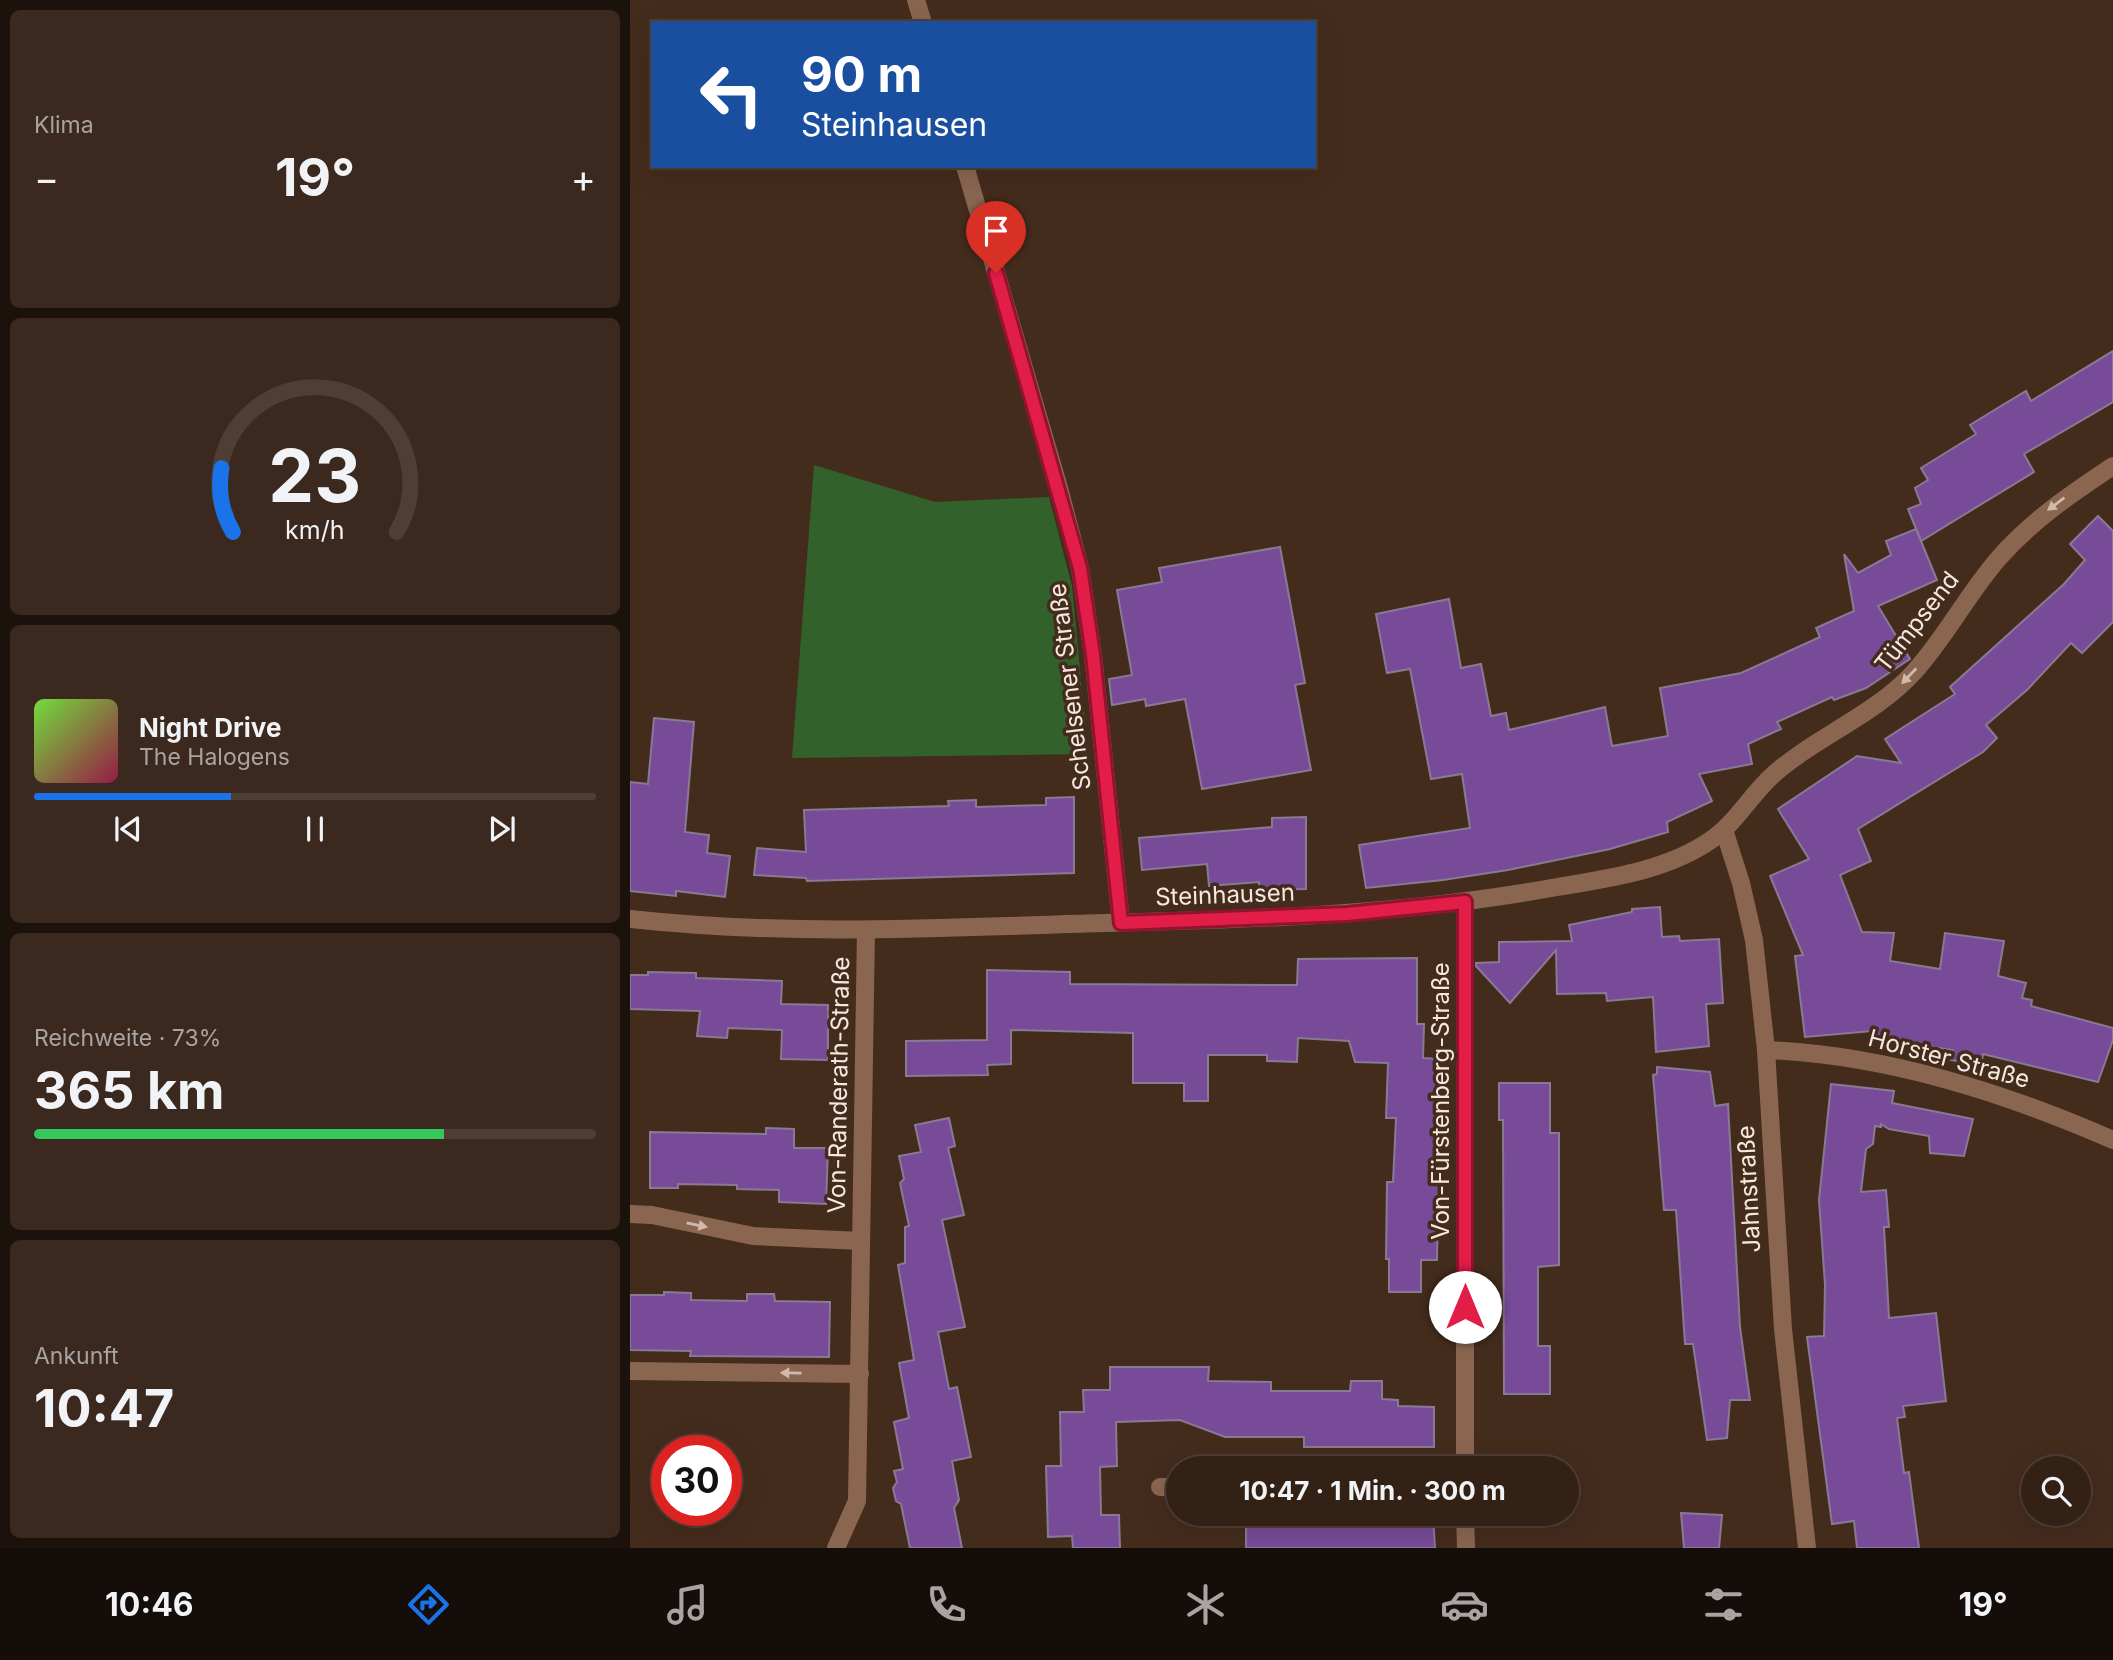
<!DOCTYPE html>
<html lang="de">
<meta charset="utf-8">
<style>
body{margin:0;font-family:Inter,sans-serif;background:#3b291f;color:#f1f3f6;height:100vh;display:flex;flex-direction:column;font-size:26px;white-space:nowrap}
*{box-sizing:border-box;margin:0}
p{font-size:23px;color:#a9a3a1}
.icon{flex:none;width:38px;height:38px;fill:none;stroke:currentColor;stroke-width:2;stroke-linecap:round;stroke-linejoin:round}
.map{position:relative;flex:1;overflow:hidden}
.sheet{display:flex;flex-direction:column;gap:10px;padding:10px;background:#1c120c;width:630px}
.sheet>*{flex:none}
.guide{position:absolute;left:21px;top:21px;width:665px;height:147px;border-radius:0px;box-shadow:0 7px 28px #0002,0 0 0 2px #4e3e35;background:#1a4fa0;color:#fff;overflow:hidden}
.tools{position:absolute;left:1391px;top:1456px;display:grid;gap:14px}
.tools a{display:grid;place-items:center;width:70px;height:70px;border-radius:50%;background:#332116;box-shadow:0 7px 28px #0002,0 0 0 2px #4e3e35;font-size:35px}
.speed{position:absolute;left:21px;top:1435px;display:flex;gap:14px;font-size:35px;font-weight:700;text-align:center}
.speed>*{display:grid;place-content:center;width:91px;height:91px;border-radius:50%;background:#332116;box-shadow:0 7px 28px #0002,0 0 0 2px #4e3e35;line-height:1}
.speed .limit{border:10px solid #d22;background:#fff;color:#111}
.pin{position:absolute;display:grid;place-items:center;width:60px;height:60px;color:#fff;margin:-72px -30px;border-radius:50% 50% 50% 0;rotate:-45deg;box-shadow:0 0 7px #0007}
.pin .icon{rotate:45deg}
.me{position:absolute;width:77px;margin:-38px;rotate:0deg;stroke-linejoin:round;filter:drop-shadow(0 0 5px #0008)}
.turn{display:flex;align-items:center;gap:24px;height:147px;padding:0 35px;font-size:32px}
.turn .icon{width:91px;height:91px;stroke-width:2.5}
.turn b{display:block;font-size:49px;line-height:60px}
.big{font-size:52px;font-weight:700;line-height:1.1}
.sheet .tile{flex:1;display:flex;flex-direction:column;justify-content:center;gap:10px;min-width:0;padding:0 24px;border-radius:10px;background:#3b291f}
.sheet .dial{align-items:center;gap:0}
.dial svg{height:182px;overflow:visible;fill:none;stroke:#4e3e35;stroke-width:7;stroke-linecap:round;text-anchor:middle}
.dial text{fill:#f1f3f6;stroke:none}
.song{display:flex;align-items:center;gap:21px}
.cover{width:84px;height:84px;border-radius:10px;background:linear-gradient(135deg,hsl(100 70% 55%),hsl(340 70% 35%))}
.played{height:7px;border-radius:4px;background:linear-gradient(90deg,#1a73e8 35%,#4e3e35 35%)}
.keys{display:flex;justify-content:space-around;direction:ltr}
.heat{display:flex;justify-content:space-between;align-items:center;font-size:38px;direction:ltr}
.charge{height:10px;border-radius:5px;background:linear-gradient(90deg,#34c759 73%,#4e3e35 0)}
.trip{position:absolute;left:536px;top:1456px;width:413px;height:70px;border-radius:35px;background:#332116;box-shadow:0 7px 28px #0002,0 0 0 2px #4e3e35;font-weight:700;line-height:70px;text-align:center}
.tabs{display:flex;height:112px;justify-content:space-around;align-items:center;background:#140d09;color:#a9a3a1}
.tabs .icon{width:49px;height:49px}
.tabs .selected{color:#1a73e8}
.tabs b{font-size:32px;color:#f1f3f6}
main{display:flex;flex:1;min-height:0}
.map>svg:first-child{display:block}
.green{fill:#33612c}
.building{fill:#784b98;stroke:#887a94;stroke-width:2}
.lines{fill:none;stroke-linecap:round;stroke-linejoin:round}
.minor{stroke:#8a6651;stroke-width:18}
.oneway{fill:#d1baad}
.route-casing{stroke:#92132f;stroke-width:18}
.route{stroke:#e11d48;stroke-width:12}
.labels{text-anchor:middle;stroke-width:7;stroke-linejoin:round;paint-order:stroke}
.street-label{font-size:24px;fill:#f7e7de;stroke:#442c1d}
</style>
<main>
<section class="sheet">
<div class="tile"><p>Klima</p>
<div class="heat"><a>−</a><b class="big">19°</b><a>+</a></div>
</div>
<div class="tile dial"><svg viewBox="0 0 100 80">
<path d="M14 69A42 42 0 1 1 86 69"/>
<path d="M14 69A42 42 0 0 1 9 41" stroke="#1a73e8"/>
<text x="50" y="56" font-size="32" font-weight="700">23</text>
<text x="50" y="72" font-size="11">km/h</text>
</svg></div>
<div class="tile">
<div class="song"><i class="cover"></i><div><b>Night Drive</b><p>The Halogens</p></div></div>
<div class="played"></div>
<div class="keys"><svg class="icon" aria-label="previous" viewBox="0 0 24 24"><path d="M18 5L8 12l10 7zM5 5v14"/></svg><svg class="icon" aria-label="pause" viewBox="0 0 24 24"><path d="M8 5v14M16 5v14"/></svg><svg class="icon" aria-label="next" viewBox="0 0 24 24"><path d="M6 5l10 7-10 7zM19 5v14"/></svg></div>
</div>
<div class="tile"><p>Reichweite · 73%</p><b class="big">365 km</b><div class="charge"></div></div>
<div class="tile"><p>Ankunft</p><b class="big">10:47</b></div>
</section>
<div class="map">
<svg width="1483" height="1548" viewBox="0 0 1483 1548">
<rect width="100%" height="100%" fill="#442c1d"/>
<path class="green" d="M184,465l121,37 114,-5 23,89 16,168 -296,4z"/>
<g class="building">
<path d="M1483,351v51l-89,52 10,18 -113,69 -13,-32 13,-5 -6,-16 13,-8 -7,-12 55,-34 -6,-9 26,-16 30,-18 5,10z"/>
<path d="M1468,516l15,15v91l-31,31 -11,-10 -44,47 -41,35 11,13 -14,14 -125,77 13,32 -31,14 22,57 32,1 -4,28 50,8 5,-36 59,8 -6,35 28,7 -4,15 10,2 -1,6 82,22v12l-15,42 -115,-28 -2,12 -30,-6 2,-10 -82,-12 1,-7 -67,6 -10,-81 8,-1 -33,-79 39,-17 -31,-50 79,-53 44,7 -16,-24 70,-45 -5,-7 114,-103 21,-24 -15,-16z"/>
<path d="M1286,529l21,51 -59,26 32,53 -44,29 -32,12 -2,-3 -55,25 4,7 -33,15 4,20 -53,10 13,27 -45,21 1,10 -58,17 -102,21 -65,10 -77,8 -7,-43 111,-17 -8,-54 -31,5 -21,-110 -23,4 -11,-59 73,-15 12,69 20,-4 10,52 15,-3 3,17 96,-23 7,39 56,-10 -8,-48 81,-15 79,-36 -4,-9 38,-17 -10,-57 14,19 33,-18 -5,-14z"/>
<path d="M650,547l25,136 -10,2 16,85 -109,19 -17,-90 -39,7 -1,-7 -33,6 -3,-26 23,-4 -15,-85 45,-8 -3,-14z"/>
<path d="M24,718l40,4 -9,110 24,3 -2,18 23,3 -5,41 -49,-6v5l-46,-5v-109l18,2z"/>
<path d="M444,797v76l-267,8 -1,-3 -52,-3 3,-27 49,4 -2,-42 145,-4 -1,-5 28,-1v7l70,-2v-7z"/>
<path d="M676,817v72l-47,1v-8l-50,4 -2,-22 -65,6 -3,-32 133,-11v-9z"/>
<path d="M1030,907l2,30 17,-1 1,5 39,-2 4,64 -17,1 3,42 -53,6 -3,-55 -46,4 -1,-8 -49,1 -1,-44 -46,53 -34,-37v-3l23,-1v-20l73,-1 -3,-16 63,-13v-3z"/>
<path d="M787,958v66h7l-1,34 18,1 -4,201h-16v32h-32v-33h-3l1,-77h6l3,-64h-10l2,-55 -33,-1 -6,-21 -51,-3 -1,24 -30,-1v-6h-59v46h-24v-18h-51v-50l-122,-3v34l-24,1 1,10 -82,1v-35l81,-1v-70l83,2v12l227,1 1,-26z"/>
<path d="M18,972l48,1v5l86,3 -1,23 47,1v55l-47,-1 1,-29 -54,-2 -1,10 -30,-2 3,-25 -70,-2v-34h18z"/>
<path d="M1027,1067l53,5 5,34 13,-2 12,223 10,73h-20l-3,38 -20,2 -14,-96h-8l-9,-134h-12l-11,-135 4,-1z"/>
<path d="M869,1083h51v50h9v132l-21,2v79h12v48h-46l-1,-274h-4z"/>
<path d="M1201,1084l63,7 -2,12 81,16 -9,37 -34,-3 -1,-17 -40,-7 -8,-5v3l-6,-1 -2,18 -7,5 -5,43 25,-2 3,37h-5l5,91 47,-5 10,88 -43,5 2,11 -8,1 7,55 5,-1 10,76h-62l-3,-27 -22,3 -25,-187 17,-1 1,-51 -6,-85z"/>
<path d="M319,1118l6,28 -7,2 16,67 -22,5 23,107 -27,5 11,57 8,-2 14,70 -19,4 7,39 -5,8 8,40h-52l-9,-44 -5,-3 -3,-13 4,-6 -3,-11 9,-2 -9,-47 15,-4 -10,-55 15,-3 -16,-95 7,-2v-36l4,-1 -9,-43 4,-4 -5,-23 22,-4 -6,-27z"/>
<path d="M136,1128l28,1v19h34l-2,56 -47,-2v-12l-42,-1v-4l-59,-1v4h-28v-56l116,2z"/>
<path d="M34,1292l27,1v7l56,1v-7h27l1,7 55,1 -1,55 -139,-1 1,-5 -61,-1v-55h34z"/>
<path d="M480,1367h99l-1,14 63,1v9h79l1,-10h31v18l16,1v6l36,1v40h-130v-10h-79l-45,-17 -64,2 1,44 -17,1 1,48h18l1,33h-47l-1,-12 -24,1 -2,-71h15l-1,-54h24l-1,-22h27z"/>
<path d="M1051,1513l41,2 -3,33h-35z"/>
<path d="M803,1515l2,33h-189v-21z"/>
</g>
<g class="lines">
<g class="minor">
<path d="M286,0l7,23"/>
<path d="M335,166l94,322 21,80 13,87 28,268"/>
<path d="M1094,830l17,53 13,57 12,110 17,279 24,219"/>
<path d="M0,919c145,16 292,10 438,5 160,-4 320,-7 478,-35 56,-10 117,-16 165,-49 25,-17 40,-46 63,-66 43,-38 101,-59 140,-102 31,-34 53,-77 84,-113 33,-38 73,-65 115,-93"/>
<path d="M1136,1050c120,5 237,42 347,90"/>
<path d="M0,1214l22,1 101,21 108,5"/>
<path d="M0,1371l230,3"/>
<path d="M835,1468v-566"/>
<path d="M530,1487h18"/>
<path d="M835,1514l1,34"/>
<path d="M206,1548l21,-47 9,-571"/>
</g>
</g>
<defs><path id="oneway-solid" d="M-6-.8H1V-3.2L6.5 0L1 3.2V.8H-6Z" transform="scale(1.75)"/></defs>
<g class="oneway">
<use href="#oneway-solid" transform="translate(1426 504) rotate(143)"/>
<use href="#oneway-solid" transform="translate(1279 676) rotate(134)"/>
<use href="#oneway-solid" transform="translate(67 1225) rotate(12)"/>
<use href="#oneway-solid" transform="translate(161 1373) rotate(-179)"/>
</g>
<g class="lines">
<defs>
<path id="route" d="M366,273l84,295 13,87 28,268 226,-9 118,-12v405"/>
</defs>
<use href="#route" class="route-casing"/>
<use href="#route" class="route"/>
</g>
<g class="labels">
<g class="street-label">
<text transform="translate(1287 622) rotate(-52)" y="8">Tümpsend</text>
<text transform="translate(440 687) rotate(-97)" y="8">Schelsener Straße</text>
<text transform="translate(595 895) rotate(-2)" y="8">Steinhausen</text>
<text transform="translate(1319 1059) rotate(15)" y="8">Horster Straße</text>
<text transform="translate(209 1085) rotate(-89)" y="8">Von-Randerath-Straße</text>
<text transform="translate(811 1101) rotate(-90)" y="8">Von-Fürstenberg-Straße</text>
<text transform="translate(1119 1189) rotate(-93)" y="8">Jahnstraße</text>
</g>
</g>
</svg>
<div class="tools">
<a><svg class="icon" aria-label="search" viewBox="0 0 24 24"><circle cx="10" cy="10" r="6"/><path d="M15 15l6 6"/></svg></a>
</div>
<div class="speed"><div class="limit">30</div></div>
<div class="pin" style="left:366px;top:273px;background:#d93025"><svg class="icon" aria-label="arrive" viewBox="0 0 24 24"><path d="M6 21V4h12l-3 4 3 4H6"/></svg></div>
<svg class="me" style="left:835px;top:1307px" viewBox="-20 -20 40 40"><circle r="19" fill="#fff"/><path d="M0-13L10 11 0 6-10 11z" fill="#e11d48"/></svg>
<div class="trip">10:47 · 1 Min. · 300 m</div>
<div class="guide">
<div class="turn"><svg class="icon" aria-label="left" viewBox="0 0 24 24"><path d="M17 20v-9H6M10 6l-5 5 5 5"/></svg><div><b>90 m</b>Steinhausen</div></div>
</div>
</div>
</main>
<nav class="tabs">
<b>10:46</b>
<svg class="icon selected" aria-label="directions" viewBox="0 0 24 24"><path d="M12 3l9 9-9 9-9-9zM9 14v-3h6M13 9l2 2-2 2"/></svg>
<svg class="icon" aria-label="music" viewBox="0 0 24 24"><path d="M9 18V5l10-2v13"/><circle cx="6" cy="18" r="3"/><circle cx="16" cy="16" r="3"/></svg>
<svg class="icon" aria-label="phone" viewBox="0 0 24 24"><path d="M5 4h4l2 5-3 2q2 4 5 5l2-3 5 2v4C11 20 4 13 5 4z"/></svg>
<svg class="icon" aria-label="climate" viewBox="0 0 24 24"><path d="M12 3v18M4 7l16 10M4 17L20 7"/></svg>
<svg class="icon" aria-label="car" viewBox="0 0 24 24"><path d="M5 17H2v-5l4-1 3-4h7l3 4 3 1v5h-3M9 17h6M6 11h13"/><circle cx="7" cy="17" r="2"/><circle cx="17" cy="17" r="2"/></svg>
<svg class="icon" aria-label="filters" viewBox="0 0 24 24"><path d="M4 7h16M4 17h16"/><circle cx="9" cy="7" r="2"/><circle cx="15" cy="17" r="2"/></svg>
<b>19°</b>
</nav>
